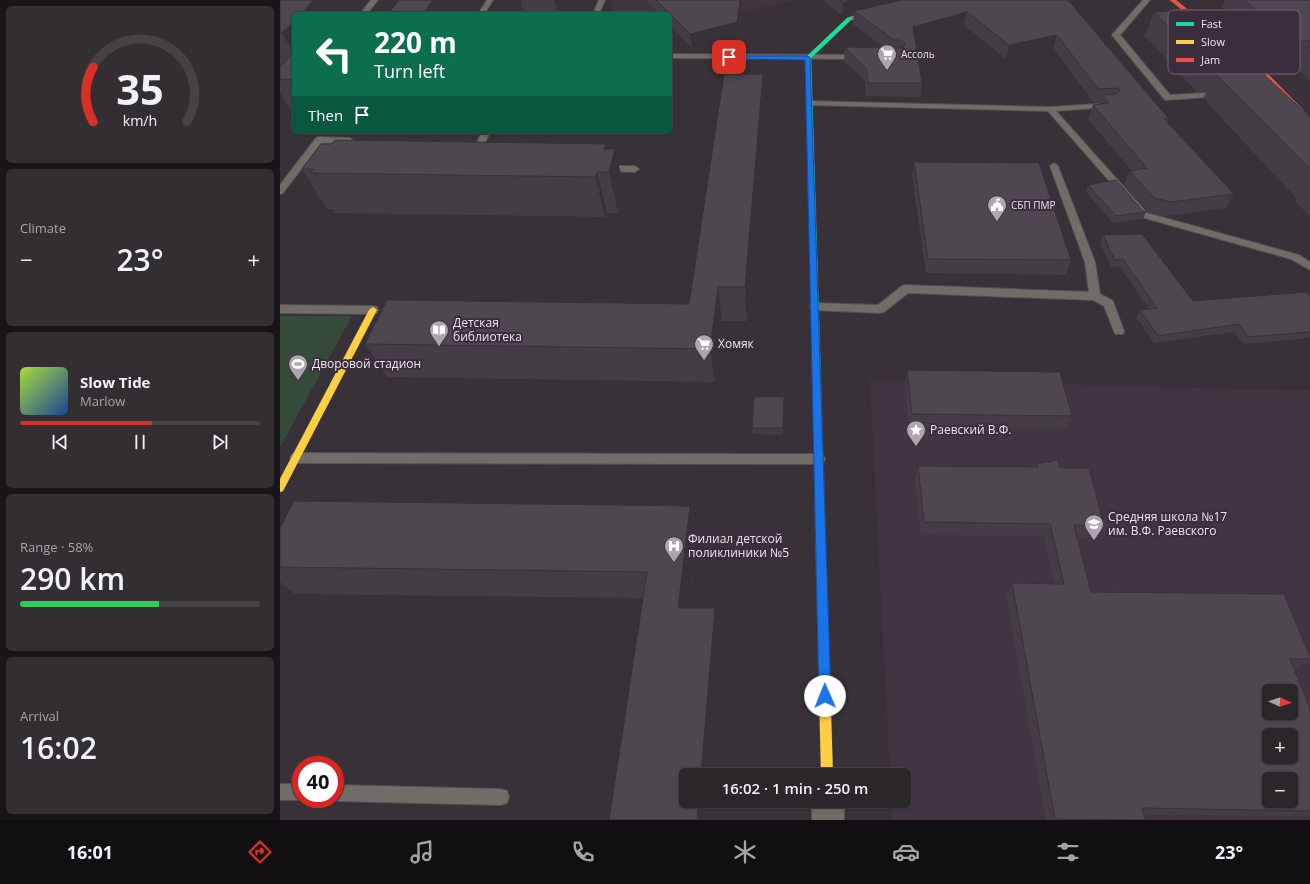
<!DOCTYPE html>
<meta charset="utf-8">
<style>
body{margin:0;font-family:"Open Sans",sans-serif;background:#322e32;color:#f1f3f6;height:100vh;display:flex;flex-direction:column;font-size:15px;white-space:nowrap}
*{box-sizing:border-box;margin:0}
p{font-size:13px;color:#a5a5a8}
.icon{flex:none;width:22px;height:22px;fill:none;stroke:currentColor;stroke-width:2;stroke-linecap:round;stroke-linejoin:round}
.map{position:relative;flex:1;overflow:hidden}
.side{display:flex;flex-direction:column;gap:6px;padding:6px;background:#171517;width:280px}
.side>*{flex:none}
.banner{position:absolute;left:12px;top:12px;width:380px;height:122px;border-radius:6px;box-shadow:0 1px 3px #0004,0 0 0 1px #464347;background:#0b6e4f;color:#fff;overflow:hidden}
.needle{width:26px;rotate:93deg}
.controls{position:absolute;left:982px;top:684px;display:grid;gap:8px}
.controls a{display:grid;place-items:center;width:36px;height:36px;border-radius:6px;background:#2a262a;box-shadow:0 1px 3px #0004,0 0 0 1px #464347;font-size:20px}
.speed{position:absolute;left:12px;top:756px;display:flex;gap:8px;font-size:20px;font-weight:700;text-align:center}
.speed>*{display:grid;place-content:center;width:52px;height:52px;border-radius:50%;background:#2a262a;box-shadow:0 1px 3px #0004,0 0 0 1px #464347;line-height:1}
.speed .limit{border:6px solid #d22;background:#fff;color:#111}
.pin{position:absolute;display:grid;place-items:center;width:34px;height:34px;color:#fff;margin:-17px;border-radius:8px;box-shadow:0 2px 6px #0006}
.me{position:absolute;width:44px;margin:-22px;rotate:359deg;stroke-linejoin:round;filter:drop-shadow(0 0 3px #0008)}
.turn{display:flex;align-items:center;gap:14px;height:84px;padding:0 16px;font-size:18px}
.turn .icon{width:52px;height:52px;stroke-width:2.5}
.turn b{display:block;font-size:28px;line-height:34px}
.then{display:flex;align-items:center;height:38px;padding:0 16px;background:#0003;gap:8px;font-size:15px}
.big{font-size:30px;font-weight:600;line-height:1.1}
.side .card{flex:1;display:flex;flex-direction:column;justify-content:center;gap:6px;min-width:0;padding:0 14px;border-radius:6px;background:#322e32}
.side .dial{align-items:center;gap:0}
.dial svg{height:104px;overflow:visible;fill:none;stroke:#464347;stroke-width:7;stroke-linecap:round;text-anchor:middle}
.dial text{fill:#f1f3f6;stroke:none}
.song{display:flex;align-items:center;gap:12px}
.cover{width:48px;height:48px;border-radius:6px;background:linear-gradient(135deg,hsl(80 70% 55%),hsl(220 70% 35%))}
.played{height:4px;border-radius:2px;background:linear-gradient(90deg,#d93025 55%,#464347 55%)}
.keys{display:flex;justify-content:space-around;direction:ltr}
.heat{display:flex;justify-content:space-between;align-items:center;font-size:22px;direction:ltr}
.charge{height:6px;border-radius:3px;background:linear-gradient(90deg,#34c759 58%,#464347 0)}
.trip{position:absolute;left:399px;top:768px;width:232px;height:40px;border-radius:6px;background:#2a262a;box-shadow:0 1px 3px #0004,0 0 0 1px #464347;font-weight:600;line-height:40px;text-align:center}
.tabs{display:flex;height:64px;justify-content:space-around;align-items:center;background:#110f11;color:#a5a5a8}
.tabs .icon{width:28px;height:28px}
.tabs .current{color:#d93025}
.tabs b{font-size:18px;color:#f1f3f6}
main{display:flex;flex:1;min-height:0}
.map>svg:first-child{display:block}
.education{fill:#423542;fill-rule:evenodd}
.green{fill:#374b3a}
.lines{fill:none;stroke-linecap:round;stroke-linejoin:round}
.lane-casing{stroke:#544f54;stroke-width:2}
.street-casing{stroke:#544f54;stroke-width:2}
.fast-casing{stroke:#544f54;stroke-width:1}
.slow-casing{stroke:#544f54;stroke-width:1}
.jam-casing{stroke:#544f54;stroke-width:1}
.lane{fill:#706d68;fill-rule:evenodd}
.street{fill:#706d68;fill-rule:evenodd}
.fast{fill:#16e098;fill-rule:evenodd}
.slow{fill:#ffcf43;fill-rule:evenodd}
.jam{fill:#f24e42;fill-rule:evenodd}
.wall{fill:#443d45}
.shaded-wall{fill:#373238}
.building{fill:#4f4750;stroke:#373238;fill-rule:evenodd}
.route{fill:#1a73e8;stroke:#114b97}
.labels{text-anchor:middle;stroke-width:4;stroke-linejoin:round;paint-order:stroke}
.far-poi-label{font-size:10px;fill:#ede4ee;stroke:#3a2e3c;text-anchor:start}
.poi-label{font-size:12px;fill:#ede4ee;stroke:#3a2e3c;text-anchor:start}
.key{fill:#3a2e3c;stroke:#706571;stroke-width:1}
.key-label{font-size:11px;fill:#ede4ee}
</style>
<main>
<section class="side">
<div class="card dial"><svg viewBox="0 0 100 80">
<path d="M14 69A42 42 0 1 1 86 69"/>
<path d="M14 69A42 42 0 0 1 14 27" stroke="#d93025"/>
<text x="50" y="56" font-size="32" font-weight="700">35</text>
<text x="50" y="72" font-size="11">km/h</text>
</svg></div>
<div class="card"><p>Climate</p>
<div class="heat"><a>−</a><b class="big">23°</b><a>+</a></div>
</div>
<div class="card">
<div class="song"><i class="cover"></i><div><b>Slow Tide</b><p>Marlow</p></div></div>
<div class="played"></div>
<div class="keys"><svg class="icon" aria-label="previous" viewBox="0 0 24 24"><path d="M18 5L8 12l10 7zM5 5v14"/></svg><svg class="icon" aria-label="pause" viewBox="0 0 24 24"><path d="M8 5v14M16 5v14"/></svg><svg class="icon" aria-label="next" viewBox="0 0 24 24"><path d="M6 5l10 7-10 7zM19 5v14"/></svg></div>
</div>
<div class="card"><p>Range · 58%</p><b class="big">290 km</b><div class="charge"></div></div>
<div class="card"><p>Arrival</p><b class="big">16:02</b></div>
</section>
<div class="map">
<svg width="1030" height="820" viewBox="0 0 1030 820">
<rect width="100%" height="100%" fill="#383238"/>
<g class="education">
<path d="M334,0h180l-124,30v-16h-61z"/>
<path d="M590,379l440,12v429h-418l-1,-19h13v-26h-14zM989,691h22v22h-22zM989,735h22v22h-22zM989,779h22v22h-22z"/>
</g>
<path class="green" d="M0,316h72l-72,131z"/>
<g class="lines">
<defs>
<g id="lane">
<path d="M91,0h7l-11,14h-7z"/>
<path d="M207,0h6l-9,14h-6z"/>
<path d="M319,0h6l-6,14h-6z"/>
<path d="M863,0h7l-30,35 50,60 51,-3h3v4l-59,4 -53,-65z"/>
<path d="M390,54l191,1 4,2 -4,2 -191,-1z"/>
<path d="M1030,61v4l-58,3 -4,-2 4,-2z"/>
<path d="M526,101l244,6 62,-4 1,2 -4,2 -53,4 91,102 152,42 11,7v8l-19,-11 -150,-42 -93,-106 -239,-6h-3z"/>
<path d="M202,132h8l-13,27h-6l-1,-2z"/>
<path d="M39,137l31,1 4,3 -4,3 -29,-1 -38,50 -3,1v-9l36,-47z"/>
<path d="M774,163l4,3 37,96 5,32 13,7 1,3 10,27 -1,3h-8l-11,-28 -11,-6 -185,-7 -24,19 -4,1 -69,-3 -1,-3 1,-3 4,-1 63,2 24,-19 4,-1 183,7 -4,-30 -35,-96z"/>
<path d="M324,166h31l4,3 -4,3 -34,-1 -1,-2z"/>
<path d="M0,305l93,1 4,1 1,3 -1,3 -4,1 -93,-1z"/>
<path d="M16,453l523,1 4,1 2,4 -2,4 -4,1 -523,-1 -4,-1 -2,-4 2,-4z"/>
<path d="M0,784h21v15h4l-4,1h-21z"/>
<path d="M55,785l166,4 6,2 2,6 -2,6 -6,2 -166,-4 -6,-2h6z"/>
</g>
<rect id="street" x="532" y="801" width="32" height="19"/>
<path id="fast" d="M573,16l2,1v2l-4,1 -40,38 10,324 -4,3 -4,-3 -8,-324 42,-40z"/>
<g id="slow">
<path d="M93,307l4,3 -94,181 -3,1v-13l89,-169z"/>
<path d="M540,515l4,1 1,3 8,256h-12l-6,-256 1,-3z"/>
</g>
<g id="jam">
<path d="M644,0h9l-80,20 -3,-2z"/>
<path d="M890,0h6l95,77 39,40v6l-2,-1 -41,-43z"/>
<path d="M537,379l4,3 4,137 -1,3 -4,1 -4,-1 -1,-3 -2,-137z"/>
</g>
</defs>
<use href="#lane" class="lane-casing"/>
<use href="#street" class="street-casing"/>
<use href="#fast" class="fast-casing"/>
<use href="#slow" class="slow-casing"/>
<use href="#jam" class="jam-casing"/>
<use href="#lane" class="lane"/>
<use href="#street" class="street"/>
<use href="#fast" class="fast"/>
<use href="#slow" class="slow"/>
<use href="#jam" class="jam"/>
</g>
<g class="wall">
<path d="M0,0h77l-12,14h-51v107l-14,17v-71l1,-2h-1z"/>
<path d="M241,0h53l-6,14h-44z"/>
<path d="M367,0h96l-5,36 -46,12 -22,-22v-12h-11l-11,-11z"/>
<path d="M542,0h246l101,119 -2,4 67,71 -8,14 -62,8 -16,-4 -24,-27 6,-14h2l-44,-52 5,-14 7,-1 1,-2h-8l-40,-54 -47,11 -42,-34 -49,14 7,44 -2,14 -54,-1 -1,-15 -21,-20 1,-14 40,1 -32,-24 1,-11 -12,2z"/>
<path d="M945,0h85v81l-15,-14 4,-7 -11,1 -25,-22h-6l-35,-32z"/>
<path d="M874,12l98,51 -4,8 62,46v100l-15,-16 2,-2 -94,-101 4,-7 -10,1 -52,-56z"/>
<path d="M484,108l-17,213h-25l-7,61 -328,-5 -22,-33 324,-40z"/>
<path d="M326,144l1,5h8l9,40 -6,24h-11l-2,4 -270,-4 -2,-4h-6l-25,-40z"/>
<path d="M634,162l157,98 -5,15 -140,-2 -14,-97z"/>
<path d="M808,185l58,27 -3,7 -30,4 -27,-31z"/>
<path d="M823,235l90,66 117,-5v42l-67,6 -9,-12 -80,11 -17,-25 3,-8 9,-1 -29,-42h-9l-11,-24z"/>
<path d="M627,370l165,46 -6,13 -157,-2 -4,-43z"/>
<path d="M504,397l-1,38 -31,-1v-6z"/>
<path d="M757,464l23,4 44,57 -8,12h-19l14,55 219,64v4l-14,9h-2l16,40v108l-166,-3 1,6h-99l-40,-225 6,-12 42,1 -10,-48 -123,-1 -6,-56 3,-13 117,1z"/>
<path d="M14,501l396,5 6,29 -7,73h26l6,25 -12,142h-23v26h21l-2,19h-96l34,-222 -348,-4 -15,-12v-54z"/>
</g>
<g class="shaded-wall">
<path d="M34,0h43l-12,14h-44z"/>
<path d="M153,0h33l-9,14h-34z"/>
<path d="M274,0h20l-6,14h-10z"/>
<path d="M460,0h3l-5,36 -46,12 -2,-14z"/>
<path d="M575,0h53l-54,11v2l-12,2 1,-12z"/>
<path d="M687,12l-3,13 -52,15 1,-13z"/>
<path d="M14,21v33l-12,-21z"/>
<path d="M777,35l-4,13 -47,11 3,-14z"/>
<path d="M483,74l1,34 -17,213 -2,-34z"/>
<path d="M0,92l14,24v5l-14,17z"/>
<path d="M326,144l5,21 4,-16 9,40 -6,24 -9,-41 -5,-23z"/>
<path d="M317,172l10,41 -2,4 -10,-40z"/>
<path d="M438,287l4,34 -7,61 -5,-33z"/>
<path d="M410,506l6,29 -10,98 -8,-25z"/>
<path d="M435,608l6,25 -12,142h-8z"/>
<path d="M418,801h9l-2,19h-8z"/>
</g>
<g class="building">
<path d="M0,0h34l-13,14h-7v7l-12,12h-2z"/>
<path d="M119,0h34l-10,14h-35z"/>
<path d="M376,0h84l-3,22 -47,12z"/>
<path d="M559,0h16l-12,3z"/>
<path d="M621,0h167l101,119h-5l70,75 -63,8 -17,-4 -24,-27 17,-3 -54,-63 16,-2 -6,-8 13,-1 4,-3 -1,-3 -21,1 -41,-54 -48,10 -42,-33 -54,15 9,56h-54l-2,-15 -21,-21 59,1 -2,-1 4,-3 -1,-1 -5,-3h-6l-40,-29z"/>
<path d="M964,0h66v41h-12l-25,-22 -6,1z"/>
<path d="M914,9l58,54 -44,3 -54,-54z"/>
<path d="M1030,47v4l-4,-3z"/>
<path d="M11,55h3v25l-14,-1v-12z"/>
<path d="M979,70l51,47v52l-95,-96z"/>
<path d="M444,74h39l-18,213h-27l-8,62 -345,-5 22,-44 302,4z"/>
<path d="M55,140l271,4 -2,5h11l-6,23h-12l-2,5 -285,-4 3,-4h-11l19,-25h10z"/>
<path d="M634,162l125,1 32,97 -143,-1z"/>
<path d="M836,180l27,31 3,1 -30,4 -28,-31z"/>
<path d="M862,234l51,67 114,-9 3,4v36l-62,5 -9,-13 -81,12 -18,-26 17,-2 -34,-49 -8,1 -12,-25z"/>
<path d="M627,370l153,2 12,44 -160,-2z"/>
<path d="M474,397h30l-1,31h-31z"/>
<path d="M778,460l2,8h29l15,57h-30l17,67 193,2 26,62v3h-20l20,50v102l-168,-3 3,12 -90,-1 -43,-236 52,1 -14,-60 -126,-2 -6,-56 120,1 -1,-3zM989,691h22v22h-22zM989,735h22v22h-22zM989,779h22v22h-22z"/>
<path d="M14,501l396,5 -12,102h37l-14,167h-15v26h12l-1,19h-88l38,-248 -367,-5v-39z"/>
</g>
<path class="route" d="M447,56h81l2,2 21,638 -2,4 -4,2 -4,-2 -2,-4 -14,-636 -76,-1 -2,-1z"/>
<defs>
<symbol id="supermarket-pin" viewBox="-11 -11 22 30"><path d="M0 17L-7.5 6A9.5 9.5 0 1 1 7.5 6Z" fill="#aea6ae" stroke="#3a2e3c"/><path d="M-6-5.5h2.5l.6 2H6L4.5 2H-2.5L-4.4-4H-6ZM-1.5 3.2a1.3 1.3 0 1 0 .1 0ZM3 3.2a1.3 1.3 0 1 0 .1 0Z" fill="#fff"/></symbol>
<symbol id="civic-pin" viewBox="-11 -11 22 30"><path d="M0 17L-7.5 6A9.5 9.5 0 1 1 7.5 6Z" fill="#aea6ae" stroke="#3a2e3c"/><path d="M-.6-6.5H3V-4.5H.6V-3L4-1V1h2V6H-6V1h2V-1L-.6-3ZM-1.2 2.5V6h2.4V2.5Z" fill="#fff"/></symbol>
<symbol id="library-pin" viewBox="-11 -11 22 30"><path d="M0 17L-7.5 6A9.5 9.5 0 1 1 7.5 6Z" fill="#aea6ae" stroke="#3a2e3c"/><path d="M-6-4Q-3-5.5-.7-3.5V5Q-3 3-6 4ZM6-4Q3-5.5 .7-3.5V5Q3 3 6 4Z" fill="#fff"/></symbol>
<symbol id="stadium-pin" viewBox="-11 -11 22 30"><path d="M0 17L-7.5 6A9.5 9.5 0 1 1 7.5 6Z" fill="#aea6ae" stroke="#3a2e3c"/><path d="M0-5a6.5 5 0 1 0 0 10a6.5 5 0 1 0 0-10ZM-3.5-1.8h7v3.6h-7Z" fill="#fff"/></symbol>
<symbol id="sight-pin" viewBox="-11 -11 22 30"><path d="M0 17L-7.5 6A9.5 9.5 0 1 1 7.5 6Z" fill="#aea6ae" stroke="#3a2e3c"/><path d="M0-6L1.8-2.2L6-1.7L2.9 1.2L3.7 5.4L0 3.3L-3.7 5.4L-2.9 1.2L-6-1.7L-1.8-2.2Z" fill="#fff"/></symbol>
<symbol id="school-pin" viewBox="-11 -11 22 30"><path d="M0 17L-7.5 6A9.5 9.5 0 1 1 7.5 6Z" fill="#aea6ae" stroke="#3a2e3c"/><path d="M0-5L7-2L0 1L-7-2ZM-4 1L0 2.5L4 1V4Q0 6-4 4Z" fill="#fff"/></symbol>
<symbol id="hospital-pin" viewBox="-11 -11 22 30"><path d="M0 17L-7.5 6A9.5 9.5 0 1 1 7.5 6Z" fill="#aea6ae" stroke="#3a2e3c"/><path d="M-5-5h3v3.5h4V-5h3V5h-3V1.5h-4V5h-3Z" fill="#fff"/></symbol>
</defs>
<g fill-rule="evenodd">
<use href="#supermarket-pin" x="596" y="43" width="22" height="30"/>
<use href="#civic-pin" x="706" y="194" width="22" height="30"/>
<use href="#library-pin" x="148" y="319" width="22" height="30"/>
<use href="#supermarket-pin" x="413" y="333" width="22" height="30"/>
<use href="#stadium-pin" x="7" y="353" width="22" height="30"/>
<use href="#sight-pin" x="625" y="419" width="22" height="30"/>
<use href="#school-pin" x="803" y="513" width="22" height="30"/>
<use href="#hospital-pin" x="383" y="535" width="22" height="30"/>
</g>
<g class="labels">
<g class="far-poi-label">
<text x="621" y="58">Ассоль</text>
<text x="731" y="209">СБП ПМР</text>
</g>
<g class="poi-label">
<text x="173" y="327">Детская<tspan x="173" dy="14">библиотека</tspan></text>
<text x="438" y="348">Хомяк</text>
<text x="32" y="368">Дворовой стадион</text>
<text x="650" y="434">Раевский В.Ф.</text>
<text x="828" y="521">Средняя школа №17<tspan x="828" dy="14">им. В.Ф. Раевского</tspan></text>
<text x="408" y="543">Филиал детской<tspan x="408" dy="14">поликлиники №5</tspan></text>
</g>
</g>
<rect x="888" y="10" width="132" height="64" rx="6" class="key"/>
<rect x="896" y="22" width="18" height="4" fill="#16e098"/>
<rect x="896" y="40" width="18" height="4" fill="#ffcf43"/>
<rect x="896" y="58" width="18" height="4" fill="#f24e42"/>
<g class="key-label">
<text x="921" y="28">Fast</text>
<text x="921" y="46">Slow</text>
<text x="921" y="64">Jam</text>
</g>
</svg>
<div class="controls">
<a><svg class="needle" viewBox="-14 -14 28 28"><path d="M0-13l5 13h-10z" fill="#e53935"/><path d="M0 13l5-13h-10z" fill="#a5a5a8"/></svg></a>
<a>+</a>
<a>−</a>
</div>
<div class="speed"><div class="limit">40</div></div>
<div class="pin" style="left:449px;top:57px;background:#d93025"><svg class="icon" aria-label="arrive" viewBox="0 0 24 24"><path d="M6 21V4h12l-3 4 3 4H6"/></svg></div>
<svg class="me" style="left:545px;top:696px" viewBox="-20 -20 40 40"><circle r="19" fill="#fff"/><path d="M0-13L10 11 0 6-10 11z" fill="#1a73e8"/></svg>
<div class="trip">16:02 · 1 min · 250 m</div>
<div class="banner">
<div class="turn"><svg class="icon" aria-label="left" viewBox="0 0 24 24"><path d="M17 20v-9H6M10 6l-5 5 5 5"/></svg><div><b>220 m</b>Turn left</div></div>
<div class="then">Then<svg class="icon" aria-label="arrive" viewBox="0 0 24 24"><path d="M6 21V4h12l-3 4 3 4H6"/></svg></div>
</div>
</div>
</main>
<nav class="tabs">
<b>16:01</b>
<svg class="icon current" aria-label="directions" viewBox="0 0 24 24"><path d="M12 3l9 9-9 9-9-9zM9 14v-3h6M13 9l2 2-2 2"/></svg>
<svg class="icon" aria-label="music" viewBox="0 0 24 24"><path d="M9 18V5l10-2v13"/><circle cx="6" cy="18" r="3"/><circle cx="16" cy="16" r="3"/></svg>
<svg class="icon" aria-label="phone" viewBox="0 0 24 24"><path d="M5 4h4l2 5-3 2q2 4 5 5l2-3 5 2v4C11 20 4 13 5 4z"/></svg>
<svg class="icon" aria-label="climate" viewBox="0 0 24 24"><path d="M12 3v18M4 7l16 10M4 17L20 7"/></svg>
<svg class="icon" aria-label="car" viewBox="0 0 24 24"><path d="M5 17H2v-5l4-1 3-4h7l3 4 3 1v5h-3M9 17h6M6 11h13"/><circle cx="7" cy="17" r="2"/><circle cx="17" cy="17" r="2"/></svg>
<svg class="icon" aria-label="filters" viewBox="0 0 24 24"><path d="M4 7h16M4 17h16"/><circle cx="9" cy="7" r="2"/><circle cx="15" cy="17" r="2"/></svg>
<b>23°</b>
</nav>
